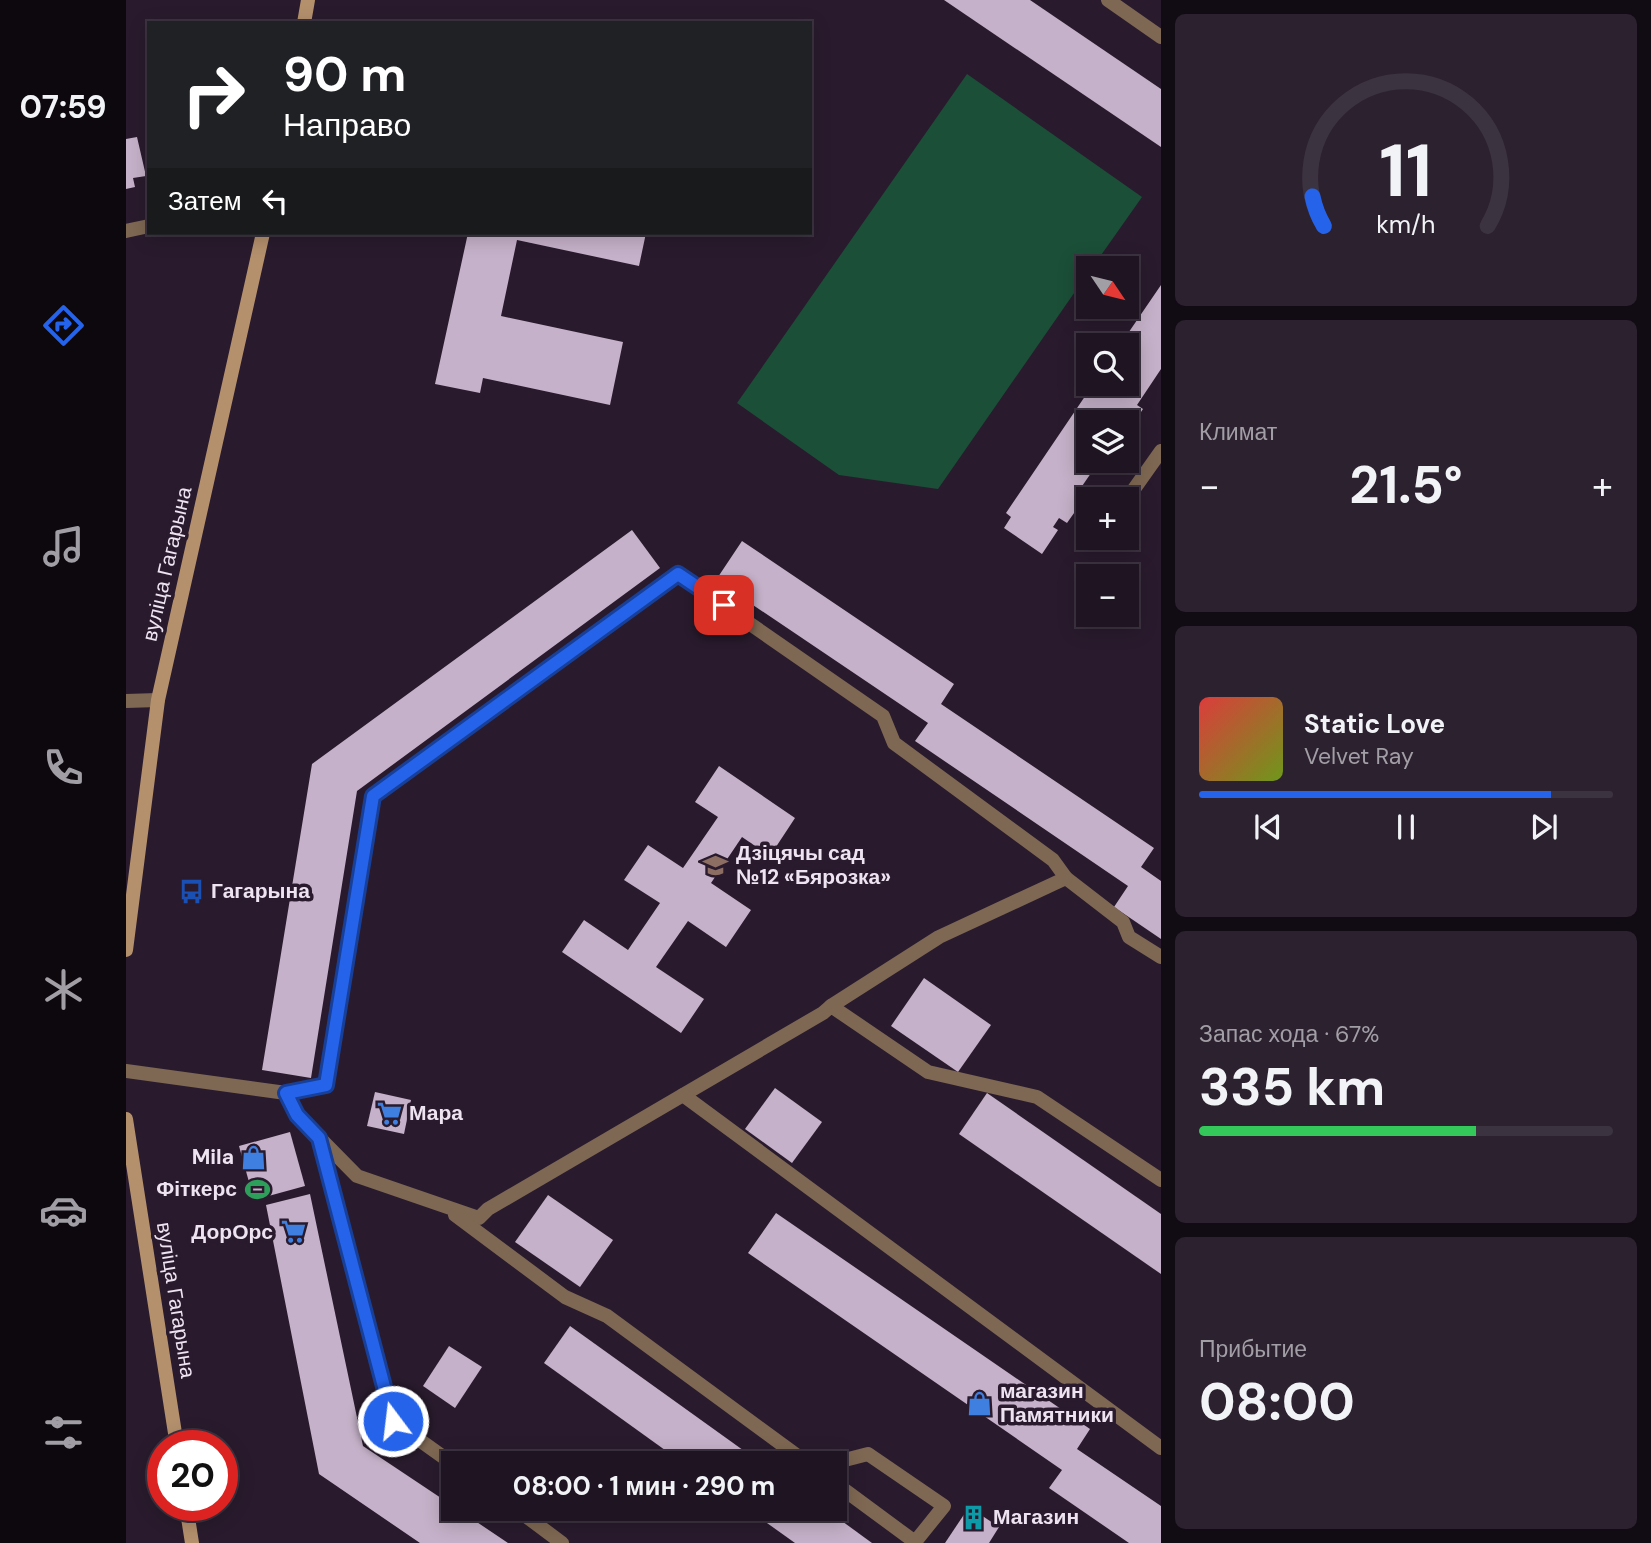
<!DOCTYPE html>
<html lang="ru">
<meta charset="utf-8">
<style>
body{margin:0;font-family:"DM Sans",sans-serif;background:#2c212f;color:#f1f3f6;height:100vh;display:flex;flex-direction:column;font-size:26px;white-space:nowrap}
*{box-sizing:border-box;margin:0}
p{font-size:23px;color:#a19ea5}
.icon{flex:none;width:38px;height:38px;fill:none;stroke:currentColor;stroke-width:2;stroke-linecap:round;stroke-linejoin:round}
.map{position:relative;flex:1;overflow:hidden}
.panel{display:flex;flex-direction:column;gap:14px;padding:14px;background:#110b13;width:490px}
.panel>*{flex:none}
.guide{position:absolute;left:21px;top:21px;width:665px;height:214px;border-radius:0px;box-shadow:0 4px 18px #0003,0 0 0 2px #3c3340;background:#202124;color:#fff;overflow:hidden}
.needle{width:46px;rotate:125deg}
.controls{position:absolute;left:950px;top:256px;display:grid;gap:14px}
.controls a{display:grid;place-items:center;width:63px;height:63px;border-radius:0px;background:#1f1422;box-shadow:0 4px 18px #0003,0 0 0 2px #3c3340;font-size:35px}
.speed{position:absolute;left:21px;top:1430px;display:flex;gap:14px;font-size:35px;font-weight:700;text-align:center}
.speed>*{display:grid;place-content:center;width:91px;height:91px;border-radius:50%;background:#1f1422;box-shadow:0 4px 18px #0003,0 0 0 2px #3c3340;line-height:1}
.speed .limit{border:10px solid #d22;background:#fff;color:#111}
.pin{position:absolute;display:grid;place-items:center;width:60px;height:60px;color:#fff;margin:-30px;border-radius:14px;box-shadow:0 4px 10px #0006}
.me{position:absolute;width:77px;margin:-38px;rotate:345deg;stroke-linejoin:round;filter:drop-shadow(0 0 5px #0008)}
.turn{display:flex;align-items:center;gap:24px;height:147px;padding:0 21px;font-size:32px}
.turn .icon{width:91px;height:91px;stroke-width:2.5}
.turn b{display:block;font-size:49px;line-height:60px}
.then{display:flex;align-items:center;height:66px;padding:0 21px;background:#0003;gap:14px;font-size:26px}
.big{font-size:52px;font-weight:700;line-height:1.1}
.panel .card{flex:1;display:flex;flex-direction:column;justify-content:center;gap:10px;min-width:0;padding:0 24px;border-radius:10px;background:#2c212f}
.panel .dial{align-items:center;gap:0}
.dial svg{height:182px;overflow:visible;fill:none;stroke:#3c3340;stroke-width:7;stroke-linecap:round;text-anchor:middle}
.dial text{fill:#f1f3f6;stroke:none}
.song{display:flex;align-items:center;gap:21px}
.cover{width:84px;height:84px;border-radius:10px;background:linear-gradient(135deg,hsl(0 70% 55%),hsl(80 70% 35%))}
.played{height:7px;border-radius:4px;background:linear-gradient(90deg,#2563eb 85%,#3c3340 85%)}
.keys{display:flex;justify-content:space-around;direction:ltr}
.heat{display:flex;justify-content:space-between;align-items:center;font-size:38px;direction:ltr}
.charge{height:10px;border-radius:5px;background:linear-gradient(90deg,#34c759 67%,#3c3340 0)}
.trip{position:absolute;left:315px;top:1451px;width:406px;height:70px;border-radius:0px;background:#1f1422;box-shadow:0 4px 18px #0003,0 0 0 2px #3c3340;font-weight:700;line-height:70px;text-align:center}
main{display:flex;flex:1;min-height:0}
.tab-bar{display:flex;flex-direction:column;width:126px;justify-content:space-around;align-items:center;background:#0c080e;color:#a19ea5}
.tab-bar .icon{width:49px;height:49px}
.tab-bar .current{color:#2563eb}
.tab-bar b{font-size:32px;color:#f1f3f6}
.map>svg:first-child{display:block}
.green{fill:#1b4f38}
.building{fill:#c5b1c9}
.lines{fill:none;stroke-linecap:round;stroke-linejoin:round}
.lane{stroke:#7e6853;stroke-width:14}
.secondary{stroke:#b4906d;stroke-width:14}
.route-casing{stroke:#184099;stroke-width:18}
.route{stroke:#2563eb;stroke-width:12}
.labels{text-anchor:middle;stroke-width:7;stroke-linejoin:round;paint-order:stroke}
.street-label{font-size:21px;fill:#eee4f1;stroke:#291b2d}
.poi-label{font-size:21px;font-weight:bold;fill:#eee4f1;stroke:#291b2d;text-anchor:start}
</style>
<main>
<nav class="tab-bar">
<b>07:59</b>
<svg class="icon current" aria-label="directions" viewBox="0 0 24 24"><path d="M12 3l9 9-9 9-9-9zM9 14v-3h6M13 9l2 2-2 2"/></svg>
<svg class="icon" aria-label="music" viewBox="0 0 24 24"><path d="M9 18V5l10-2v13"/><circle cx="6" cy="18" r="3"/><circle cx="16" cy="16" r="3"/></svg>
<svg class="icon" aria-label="phone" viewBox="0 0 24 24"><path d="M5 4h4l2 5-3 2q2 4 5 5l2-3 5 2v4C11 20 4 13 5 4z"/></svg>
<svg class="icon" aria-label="climate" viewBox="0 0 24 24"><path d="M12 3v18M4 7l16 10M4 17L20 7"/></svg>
<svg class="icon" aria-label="car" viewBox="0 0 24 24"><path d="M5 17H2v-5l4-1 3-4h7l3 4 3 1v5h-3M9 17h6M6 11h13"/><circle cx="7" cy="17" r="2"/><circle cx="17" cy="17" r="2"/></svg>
<svg class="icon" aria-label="filters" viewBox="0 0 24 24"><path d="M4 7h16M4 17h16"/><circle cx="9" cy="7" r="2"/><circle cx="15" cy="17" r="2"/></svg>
</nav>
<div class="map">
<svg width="1035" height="1543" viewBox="0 0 1035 1543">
<rect width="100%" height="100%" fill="#291b2d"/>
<path class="green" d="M841,74l175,123 -50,71h-4v5l-150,216 -99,-14 -102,-72z"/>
<g class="building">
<path d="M818,0h86l131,89v58z"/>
<path d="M11,137l9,39 -13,2 2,9 -9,2v-50z"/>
<path d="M342,233h178l-7,33 -122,-26 -16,76 122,26 -13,63 -127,-27 -3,15 -45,-9z"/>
<path d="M1035,285v84l-24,36 6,4 -16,24v-11h-39v38h12l-22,32 8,4 -19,27 -8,-5 -6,9 5,3 -16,24 -38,-26 7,-11 -5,-4 88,-130h33v-38h-7z"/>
<path d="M506,530l28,38 -303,223 -46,287 -49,-8 50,-306z"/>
<path d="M616,541l212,143 -13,20 213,144 -13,19 20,14v58l-47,-32 14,-21 -213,-145 13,-18 -212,-143z"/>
<path d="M593,766l76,52 -25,38 -28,-19 -31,46 40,27 -25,37 -38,-26 -32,46 48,32 -23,34 -119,-81 22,-32 44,30 32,-47 -36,-23 24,-35 35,23 35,-51 -23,-15z"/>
<path d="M798,978l67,47 -33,47 -67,-46z"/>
<path d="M649,1088l47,34 -30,41 -47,-34z"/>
<path d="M249,1092l36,8 -7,34 -37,-8z"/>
<path d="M861,1093l174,121v60l-202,-140z"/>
<path d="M164,1132l15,54 -51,14 -15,-54z"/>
<path d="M184,1194l53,252 90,60v2h3l52,35h-88l-101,-69 -53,-269z"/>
<path d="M422,1195l65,45 -33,47 -65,-45z"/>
<path d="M650,1213l314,216 -13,20 84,57v37h-32l-80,-55 13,-18 -314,-217z"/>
<path d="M444,1326l191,137h-78l-139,-100z"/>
<path d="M323,1346l33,21 -27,41 -32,-22z"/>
<path d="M843,1507l30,20 -10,16h-44z"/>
<path d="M620,1508h78l48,35h-77z"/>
</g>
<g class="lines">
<g class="lane">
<path d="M982,0l53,37"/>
<path d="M0,231l23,-5"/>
<path d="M1001,499l34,-48"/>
<path d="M974,538v-1"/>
<path d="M0,701l32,-1"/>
<path d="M705,1006l108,-69 127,-59 57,44 6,15 32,20"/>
<path d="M0,1071l160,22 11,22 60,61 122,42 9,-9 335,-196 8,-7 97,66 109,25 124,83"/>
<path d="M160,1093l40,-8 47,-289 305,-222 205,142 11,27 159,117 13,18"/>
<path d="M557,1095l478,353"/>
<path d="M193,1139l74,282 60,43"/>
<path d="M329,1215l110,82 42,19 200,147"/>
<path d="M707,1463l35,-9 76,52 -29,36 -80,-59"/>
<path d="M389,1508l47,35"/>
</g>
<g class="secondary">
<path d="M178,23l4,-23"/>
<path d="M0,950l32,-250 105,-467"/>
<path d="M0,1119l51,327"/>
<path d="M60,1505l6,38"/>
</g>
</g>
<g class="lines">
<defs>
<path id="route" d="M267,1421l-74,-283 -22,-23 -11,-22 40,-8 47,-289 305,-222 46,31"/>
</defs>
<use href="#route" class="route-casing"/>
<use href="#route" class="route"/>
</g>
<defs>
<symbol id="school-bare" viewBox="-9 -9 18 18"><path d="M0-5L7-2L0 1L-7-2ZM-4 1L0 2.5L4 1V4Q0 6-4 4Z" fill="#8d6e63" stroke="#291b2d" stroke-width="2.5" paint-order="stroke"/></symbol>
<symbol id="bus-bare" viewBox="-9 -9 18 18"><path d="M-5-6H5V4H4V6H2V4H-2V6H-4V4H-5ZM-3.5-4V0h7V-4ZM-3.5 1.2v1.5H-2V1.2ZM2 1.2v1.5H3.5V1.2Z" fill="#1a4fb4" stroke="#291b2d" stroke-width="2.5" paint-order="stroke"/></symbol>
<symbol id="supermarket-bare" viewBox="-9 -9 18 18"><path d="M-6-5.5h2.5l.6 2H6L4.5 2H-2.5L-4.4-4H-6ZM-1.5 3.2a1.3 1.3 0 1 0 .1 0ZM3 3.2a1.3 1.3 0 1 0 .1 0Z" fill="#3f7fe0" stroke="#291b2d" stroke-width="2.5" paint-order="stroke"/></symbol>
<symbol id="shop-bare" viewBox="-9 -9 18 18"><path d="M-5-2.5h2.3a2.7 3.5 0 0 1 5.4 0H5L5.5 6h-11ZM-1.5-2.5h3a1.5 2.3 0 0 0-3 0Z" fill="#3f7fe0" stroke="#291b2d" stroke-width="2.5" paint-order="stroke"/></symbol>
<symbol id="stadium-bare" viewBox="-9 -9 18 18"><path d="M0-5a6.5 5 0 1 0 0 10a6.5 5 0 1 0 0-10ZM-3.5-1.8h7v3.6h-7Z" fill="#2e9e5b" stroke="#291b2d" stroke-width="2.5" paint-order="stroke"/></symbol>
<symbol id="building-bare" viewBox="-9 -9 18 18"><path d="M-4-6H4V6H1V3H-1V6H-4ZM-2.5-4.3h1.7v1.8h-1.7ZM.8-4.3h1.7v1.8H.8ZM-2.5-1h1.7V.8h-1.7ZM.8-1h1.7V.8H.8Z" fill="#0f9aa8" stroke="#291b2d" stroke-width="2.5" paint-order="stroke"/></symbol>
</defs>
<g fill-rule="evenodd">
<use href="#school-bare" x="572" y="848" width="35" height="35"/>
<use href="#bus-bare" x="48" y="874" width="35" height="35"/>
<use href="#supermarket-bare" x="246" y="1096" width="35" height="35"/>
<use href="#shop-bare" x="110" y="1140" width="35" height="35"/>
<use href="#stadium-bare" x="114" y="1172" width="35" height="35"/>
<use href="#supermarket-bare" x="150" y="1214" width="35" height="35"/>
<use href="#shop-bare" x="836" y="1386" width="35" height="35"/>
<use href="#building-bare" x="830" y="1500" width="35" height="35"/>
</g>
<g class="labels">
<g class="street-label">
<text transform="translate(41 564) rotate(-77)" y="7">вуліца Гагарына</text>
<text transform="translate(50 1300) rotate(81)" y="7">вуліца Гагарына</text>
</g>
<g class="poi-label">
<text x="610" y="860">Дзіцячы сад<tspan x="610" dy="24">№12 «Бярозка»</tspan></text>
<text x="85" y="898">Гагарына</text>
<text x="283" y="1120">Мара</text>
<text x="108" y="1164" text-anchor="end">Mila</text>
<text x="111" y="1196" text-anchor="end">Фіткерс</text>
<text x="147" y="1239" text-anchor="end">ДорОрс</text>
<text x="874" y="1398">магазин<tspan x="874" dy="24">Памятники</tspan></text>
<text x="867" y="1524">Магазин</text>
</g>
</g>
</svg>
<div class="controls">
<a><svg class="needle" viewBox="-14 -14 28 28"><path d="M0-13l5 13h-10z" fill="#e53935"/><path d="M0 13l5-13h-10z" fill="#a19ea5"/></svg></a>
<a><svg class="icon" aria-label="search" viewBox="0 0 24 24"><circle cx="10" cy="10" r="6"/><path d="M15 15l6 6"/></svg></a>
<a><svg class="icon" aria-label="layers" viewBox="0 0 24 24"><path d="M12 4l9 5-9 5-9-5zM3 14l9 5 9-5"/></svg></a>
<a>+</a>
<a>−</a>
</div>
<div class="speed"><div class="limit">20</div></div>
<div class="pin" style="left:598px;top:605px;background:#d93025"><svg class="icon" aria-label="arrive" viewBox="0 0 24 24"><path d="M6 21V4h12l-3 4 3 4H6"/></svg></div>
<svg class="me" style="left:267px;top:1421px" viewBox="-20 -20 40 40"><circle r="17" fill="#2563eb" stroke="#fff" stroke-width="3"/><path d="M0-11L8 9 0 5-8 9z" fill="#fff"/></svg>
<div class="trip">08:00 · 1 мин · 290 m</div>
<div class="guide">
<div class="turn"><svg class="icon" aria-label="right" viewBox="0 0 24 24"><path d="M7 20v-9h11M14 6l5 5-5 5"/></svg><div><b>90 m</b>Направо</div></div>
<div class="then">Затем<svg class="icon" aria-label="left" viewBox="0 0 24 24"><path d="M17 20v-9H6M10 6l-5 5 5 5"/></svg></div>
</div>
</div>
<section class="panel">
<div class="card dial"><svg viewBox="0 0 100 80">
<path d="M14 69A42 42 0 1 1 86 69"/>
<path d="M14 69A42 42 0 0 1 9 56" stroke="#2563eb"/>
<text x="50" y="56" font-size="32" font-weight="700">11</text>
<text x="50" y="72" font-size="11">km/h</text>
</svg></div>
<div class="card"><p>Климат</p>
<div class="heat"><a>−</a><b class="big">21.5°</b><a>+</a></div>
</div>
<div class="card">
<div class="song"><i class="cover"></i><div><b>Static Love</b><p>Velvet Ray</p></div></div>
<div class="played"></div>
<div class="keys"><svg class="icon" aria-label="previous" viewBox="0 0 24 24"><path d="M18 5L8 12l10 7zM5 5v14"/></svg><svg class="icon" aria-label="pause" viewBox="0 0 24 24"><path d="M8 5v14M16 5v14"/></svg><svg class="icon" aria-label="next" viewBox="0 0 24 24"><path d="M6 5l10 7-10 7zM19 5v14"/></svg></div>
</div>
<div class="card"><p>Запас хода · 67%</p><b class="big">335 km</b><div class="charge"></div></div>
<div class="card"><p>Прибытие</p><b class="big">08:00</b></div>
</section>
</main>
